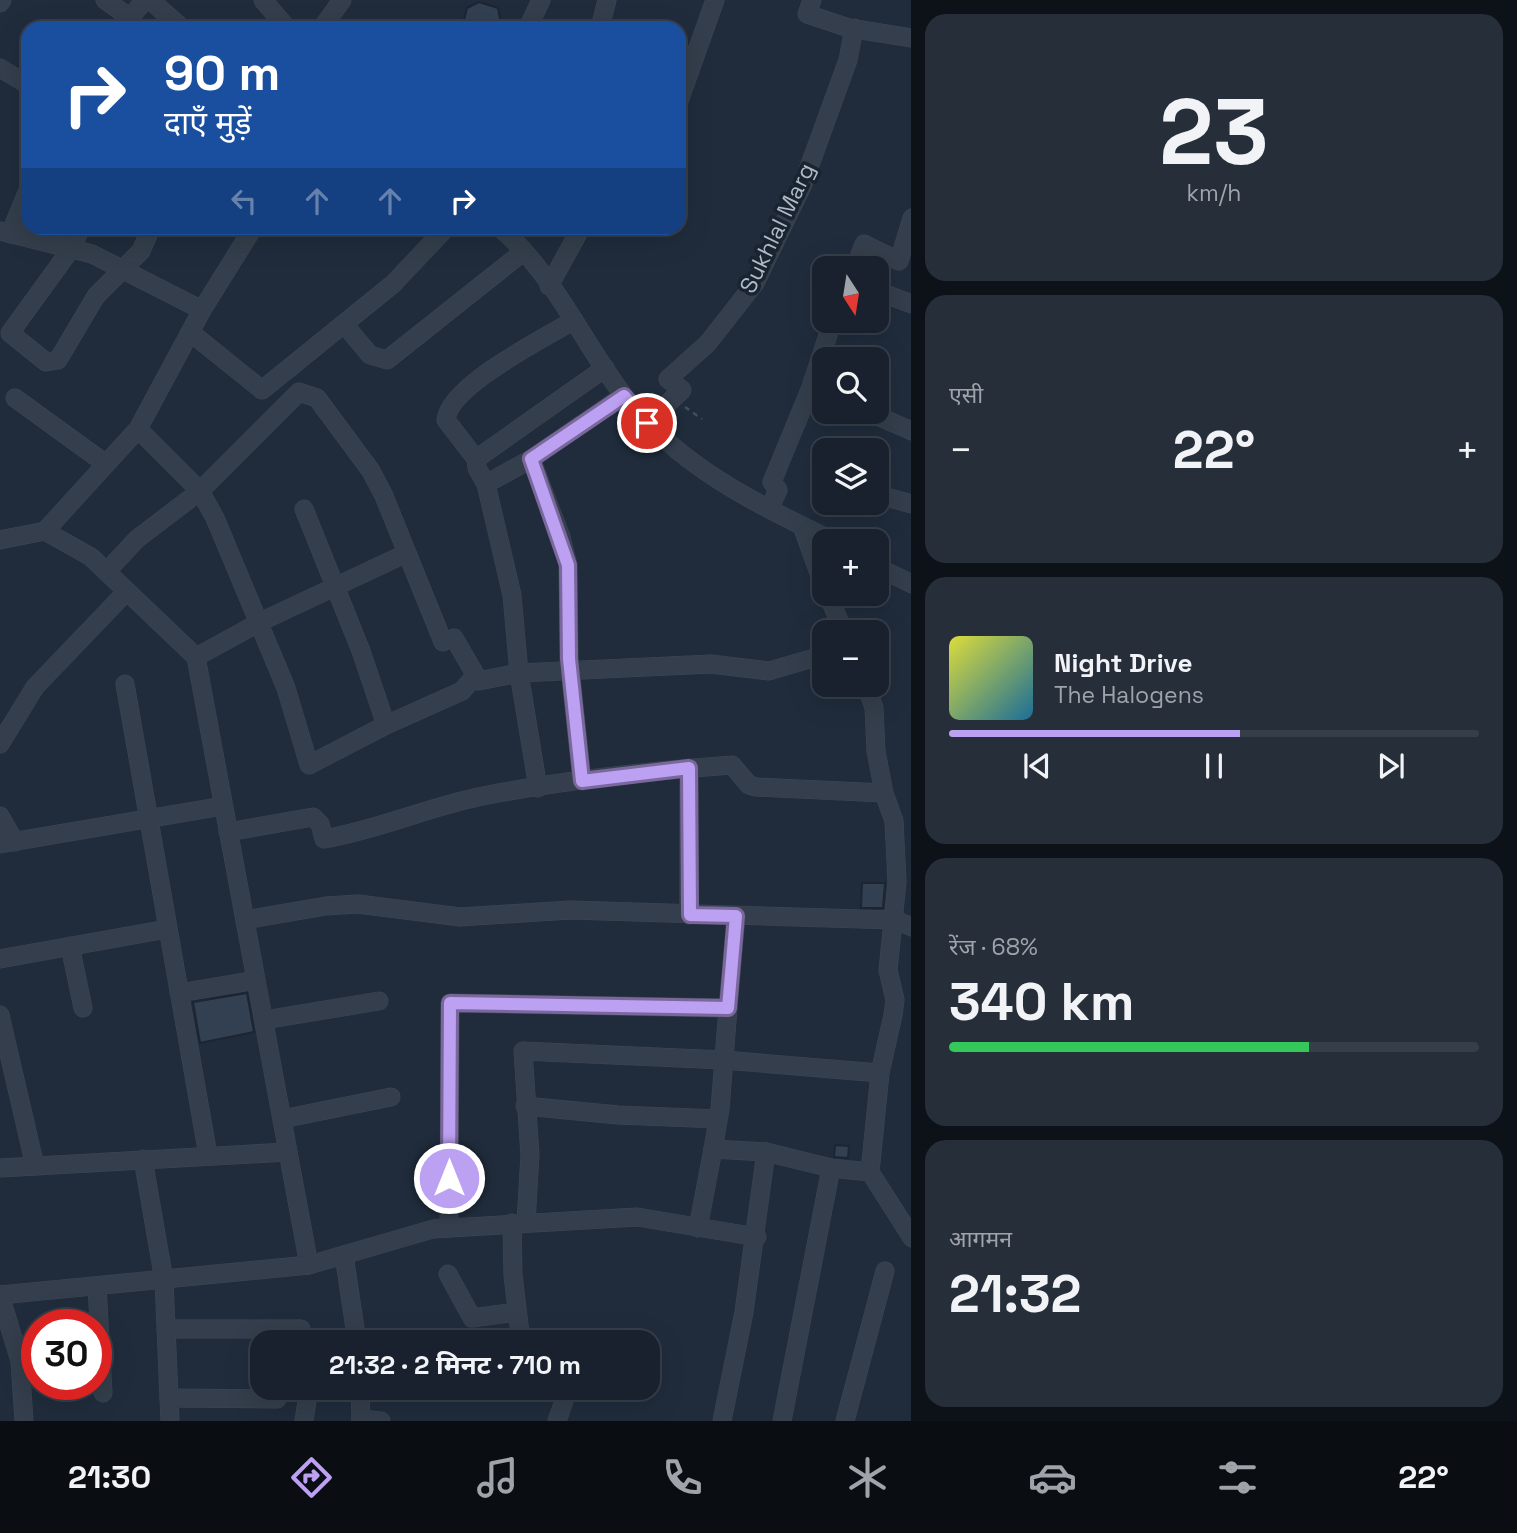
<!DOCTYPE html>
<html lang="hi">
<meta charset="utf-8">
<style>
body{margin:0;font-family:"Space Grotesk","Noto Sans Devanagari",sans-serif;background:#252e39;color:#f1f3f6;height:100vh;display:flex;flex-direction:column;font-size:26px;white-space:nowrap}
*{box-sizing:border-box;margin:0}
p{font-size:23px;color:#9fa3aa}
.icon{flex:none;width:38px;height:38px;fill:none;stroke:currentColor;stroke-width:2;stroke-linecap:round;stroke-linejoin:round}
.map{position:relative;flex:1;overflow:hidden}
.sheet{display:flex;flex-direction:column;gap:14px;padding:14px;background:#0d1219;width:606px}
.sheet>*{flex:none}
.top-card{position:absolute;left:21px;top:21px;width:665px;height:214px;border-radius:21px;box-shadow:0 7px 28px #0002,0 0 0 2px #363e49;background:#1a4fa0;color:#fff;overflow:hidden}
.needle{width:46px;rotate:168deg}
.buttons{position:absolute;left:812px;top:256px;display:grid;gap:14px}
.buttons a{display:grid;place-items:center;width:77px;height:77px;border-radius:14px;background:#18212d;box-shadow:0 7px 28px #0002,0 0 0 2px #363e49;font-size:35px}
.speed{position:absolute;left:21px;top:1309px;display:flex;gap:14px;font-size:35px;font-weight:700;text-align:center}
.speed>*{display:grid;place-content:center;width:91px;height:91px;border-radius:50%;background:#18212d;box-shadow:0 7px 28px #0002,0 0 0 2px #363e49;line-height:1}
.speed .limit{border:10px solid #d22;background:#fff;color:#111}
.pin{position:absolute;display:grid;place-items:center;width:60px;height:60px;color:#fff;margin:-30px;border:4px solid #fff;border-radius:50%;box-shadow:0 2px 7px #0007}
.me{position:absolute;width:77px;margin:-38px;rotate:0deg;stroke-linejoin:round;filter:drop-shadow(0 0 5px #0008)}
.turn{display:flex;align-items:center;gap:24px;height:147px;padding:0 28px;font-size:32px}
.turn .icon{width:91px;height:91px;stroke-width:2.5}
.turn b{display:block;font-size:49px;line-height:60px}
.lanes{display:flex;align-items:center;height:66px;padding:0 28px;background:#0003;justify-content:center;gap:35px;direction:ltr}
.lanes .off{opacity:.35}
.big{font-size:52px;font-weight:700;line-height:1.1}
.sheet .widget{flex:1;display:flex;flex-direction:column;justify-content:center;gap:10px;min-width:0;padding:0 24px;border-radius:21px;background:#252e39}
.sheet .dial{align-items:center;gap:0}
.dial b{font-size:91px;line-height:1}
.song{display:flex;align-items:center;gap:21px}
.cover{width:84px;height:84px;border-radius:10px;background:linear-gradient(135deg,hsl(60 70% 55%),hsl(200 70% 35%))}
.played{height:7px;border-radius:4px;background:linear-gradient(90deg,#bca0f2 55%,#363e49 55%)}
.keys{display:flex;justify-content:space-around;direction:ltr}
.heat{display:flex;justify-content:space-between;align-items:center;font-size:38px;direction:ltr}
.charge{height:10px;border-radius:5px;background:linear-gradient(90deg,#34c759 68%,#363e49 0)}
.trip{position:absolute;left:250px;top:1330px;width:410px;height:70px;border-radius:21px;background:#18212d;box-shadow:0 7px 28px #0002,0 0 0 2px #363e49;font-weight:700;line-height:70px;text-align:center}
.tab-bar{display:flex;height:112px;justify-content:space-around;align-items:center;background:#0a0d12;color:#9fa3aa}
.tab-bar .icon{width:49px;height:49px}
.tab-bar .active{color:#bca0f2}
.tab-bar b{font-size:32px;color:#f1f3f6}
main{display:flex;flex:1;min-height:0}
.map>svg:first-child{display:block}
.building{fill:#324052;stroke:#1c2532;stroke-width:2}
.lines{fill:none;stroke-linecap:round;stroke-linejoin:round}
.minor-casing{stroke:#3e4755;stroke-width:19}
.path{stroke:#3b5355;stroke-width:2.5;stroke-dasharray:5 5;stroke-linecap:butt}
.minor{stroke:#343e4c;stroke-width:18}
.route-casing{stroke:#7a689d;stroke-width:18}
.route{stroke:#bca0f2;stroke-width:12}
.labels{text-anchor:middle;stroke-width:7;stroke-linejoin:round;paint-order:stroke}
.street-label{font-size:23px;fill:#afb9c8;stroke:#1a2330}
</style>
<main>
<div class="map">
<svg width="912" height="1421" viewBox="0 0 912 1421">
<rect width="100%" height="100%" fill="#202c3c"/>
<g class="building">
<path d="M479,2l19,6 4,20h-40l5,-20z"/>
<path d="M862,883h23l-2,25h-22z"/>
<path d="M247,993l7,39 -54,11 -7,-41z"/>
<path d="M835,1145l14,1 -1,12 -14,-1z"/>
</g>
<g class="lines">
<defs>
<g id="minor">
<path d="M105,0l24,17"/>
<path d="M150,0l32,28"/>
<path d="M263,0l24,28"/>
<path d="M812,0l-5,14 42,14 63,10"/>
<path d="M0,3l2,-3"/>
<path d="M121,28l24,-28"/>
<path d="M322,28l20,-28"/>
<path d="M528,28l13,-28"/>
<path d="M600,28l7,-28"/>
<path d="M0,68l28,17"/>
<path d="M679,101l36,-101"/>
<path d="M81,228l-10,21 -61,84 36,29 12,-2 38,-64 45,-45 10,-23"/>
<path d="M500,228c52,43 83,115 124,168 54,70 131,107 209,145"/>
<path d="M0,231l92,23 110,56"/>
<path d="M10,234l18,-44"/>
<path d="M855,268l9,-24 35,17 13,-43"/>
<path d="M549,286l32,-58"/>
<path d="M877,291l35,13"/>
<path d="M344,324l26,31 17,5 136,-108"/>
<path d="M190,332l72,58 131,-106 53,-56"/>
<path d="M15,398l91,66"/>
<path d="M866,411l46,20"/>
<path d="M647,423l35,-33 -14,-11 40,-36 47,-60 48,-99 45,-124 6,-32"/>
<path d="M138,429l62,62 15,27 71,170 23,77 77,-40 -25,-74 -57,-142"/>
<path d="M476,459l129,-91"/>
<path d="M531,459l30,78 7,28 1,94 13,122"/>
<path d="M486,484l45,-25 92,-63"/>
<path d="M886,497l26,7"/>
<path d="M770,507l8,-17 -6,-8 39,-95 22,-67"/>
<path d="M802,526l22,61"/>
<path d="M45,531l46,26 105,100 113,608"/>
<path d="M0,540l45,-9 93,-102 64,-119 51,-82"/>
<path d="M407,553l36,89"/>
<path d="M877,567l35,17"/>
<path d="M107,571l30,-32 63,-48 99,-99 18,6 54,73 13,25 23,57 -147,69 -64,35"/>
<path d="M827,593l17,39"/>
<path d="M454,638l25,43 40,-8 192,-9 58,7 55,-16"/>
<path d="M125,684l83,471"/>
<path d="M866,684l8,24 2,43 8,42 10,28 3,61 -9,88 7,30 -2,15 -13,58 -10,99"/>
<path d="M386,725l76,-34 12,-14"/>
<path d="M0,744l35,-57 92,-96"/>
<path d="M689,768v147"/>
<path d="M538,788l-19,-115 -7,-78 -26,-111 -9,-16 -1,-9 -30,-39c3,-35 98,-81 128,-100"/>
<path d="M0,816l15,26"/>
<path d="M228,832l85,-15 7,7 4,15c53,-9 102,-31 154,-42 84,-17 170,-26 254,-32l17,20 7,2 128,6"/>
<path d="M0,844l223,-38"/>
<path d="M245,920l81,-14 32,-2 102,13 110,-7 325,10 17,7"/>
<path d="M70,946l13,62"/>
<path d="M0,959l167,-30"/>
<path d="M179,993l77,-13"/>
<path d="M728,1008l8,-92"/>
<path d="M0,1015l35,151"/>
<path d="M264,1020l115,-19"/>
<path d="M525,1106l93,9 100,4"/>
<path d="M282,1119l109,-22"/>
<path d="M143,1159l21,121 6,141"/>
<path d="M0,1168l288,-16"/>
<path d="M526,1222l4,-67 -7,-104 201,9 156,13"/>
<path d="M512,1223l1,52 8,67h4"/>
<path d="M449,1228l1,-225 278,5 -8,101 -7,40"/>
<path d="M698,1228l15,-79 53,3 65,16 39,4 42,66"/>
<path d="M344,1255l13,87"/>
<path d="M448,1274l24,44 45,-6"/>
<path d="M97,1286l6,107"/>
<path d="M0,1295l309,-30 124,-36 204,-12 120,20"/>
<path d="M0,1295l20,66 4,60"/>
<path d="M166,1329h135"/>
<path d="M360,1388l1,33"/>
<path d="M169,1398l108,1"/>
<path d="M361,1419l20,2"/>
<path d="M304,1421l5,-33"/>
<path d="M557,1421l7,-20 -3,-13"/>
<path d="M722,1421l22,-109 22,-160"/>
<path d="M782,1421l49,-253"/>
<path d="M845,1421l40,-150"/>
</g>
</defs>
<use href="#minor" class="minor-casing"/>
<path class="path" d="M685,407l17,12"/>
<use href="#minor" class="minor"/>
</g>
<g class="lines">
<defs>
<path id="route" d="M449,1178l1,-175 278,5 8,-92 -46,-1 -1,-147 -107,13 -13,-122 -1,-94 -37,-106 93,-63 23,27"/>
</defs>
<use href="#route" class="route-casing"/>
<use href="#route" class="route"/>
</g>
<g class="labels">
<g class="street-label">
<text transform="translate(777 228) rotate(-64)" y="8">Sukhlal Marg</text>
</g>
</g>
</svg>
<div class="buttons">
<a><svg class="needle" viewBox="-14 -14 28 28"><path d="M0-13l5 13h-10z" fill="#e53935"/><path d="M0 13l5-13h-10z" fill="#9fa3aa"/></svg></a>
<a><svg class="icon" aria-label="search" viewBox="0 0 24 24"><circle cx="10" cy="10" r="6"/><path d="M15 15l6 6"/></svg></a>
<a><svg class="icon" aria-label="layers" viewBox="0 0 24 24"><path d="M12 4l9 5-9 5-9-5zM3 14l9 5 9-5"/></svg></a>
<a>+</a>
<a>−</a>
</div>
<div class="speed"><div class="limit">30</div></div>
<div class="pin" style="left:647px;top:423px;background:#d93025"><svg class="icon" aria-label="arrive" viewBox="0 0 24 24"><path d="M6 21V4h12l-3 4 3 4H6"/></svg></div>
<svg class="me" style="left:449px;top:1178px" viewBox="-20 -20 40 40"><circle r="17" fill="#bca0f2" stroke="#fff" stroke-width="3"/><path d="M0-11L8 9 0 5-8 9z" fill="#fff"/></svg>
<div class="trip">21:32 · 2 मिनट · 710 m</div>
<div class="top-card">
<div class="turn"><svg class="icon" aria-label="right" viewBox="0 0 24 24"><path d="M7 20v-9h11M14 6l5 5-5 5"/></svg><div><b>90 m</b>दाएँ मुड़ें</div></div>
<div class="lanes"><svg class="icon off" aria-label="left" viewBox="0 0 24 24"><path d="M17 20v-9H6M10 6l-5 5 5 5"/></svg><svg class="icon off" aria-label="ahead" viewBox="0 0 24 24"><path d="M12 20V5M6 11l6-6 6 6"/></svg><svg class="icon off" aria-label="ahead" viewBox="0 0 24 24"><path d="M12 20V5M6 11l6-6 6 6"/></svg><svg class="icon" aria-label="right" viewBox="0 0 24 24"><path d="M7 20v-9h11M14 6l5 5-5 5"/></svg></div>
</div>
</div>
<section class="sheet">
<div class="widget dial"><b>23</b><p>km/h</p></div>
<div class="widget"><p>एसी</p>
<div class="heat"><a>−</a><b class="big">22°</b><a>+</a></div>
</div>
<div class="widget">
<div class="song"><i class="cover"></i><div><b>Night Drive</b><p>The Halogens</p></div></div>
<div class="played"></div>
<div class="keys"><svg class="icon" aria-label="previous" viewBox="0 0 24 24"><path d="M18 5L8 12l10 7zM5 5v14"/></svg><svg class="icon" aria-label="pause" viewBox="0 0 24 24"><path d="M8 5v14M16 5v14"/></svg><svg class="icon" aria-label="next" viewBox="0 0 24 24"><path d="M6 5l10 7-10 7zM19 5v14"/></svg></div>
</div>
<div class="widget"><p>रेंज · 68%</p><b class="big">340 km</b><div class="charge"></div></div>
<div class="widget"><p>आगमन</p><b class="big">21:32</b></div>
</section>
</main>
<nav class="tab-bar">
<b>21:30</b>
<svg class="icon active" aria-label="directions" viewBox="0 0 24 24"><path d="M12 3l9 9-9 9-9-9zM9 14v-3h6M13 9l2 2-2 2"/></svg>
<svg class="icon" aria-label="music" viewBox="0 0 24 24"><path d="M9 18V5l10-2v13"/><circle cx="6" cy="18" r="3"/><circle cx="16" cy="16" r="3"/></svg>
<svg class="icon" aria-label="phone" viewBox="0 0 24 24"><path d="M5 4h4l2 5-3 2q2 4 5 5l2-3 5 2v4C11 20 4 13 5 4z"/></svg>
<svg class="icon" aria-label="climate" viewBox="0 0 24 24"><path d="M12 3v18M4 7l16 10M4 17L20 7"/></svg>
<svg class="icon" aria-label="car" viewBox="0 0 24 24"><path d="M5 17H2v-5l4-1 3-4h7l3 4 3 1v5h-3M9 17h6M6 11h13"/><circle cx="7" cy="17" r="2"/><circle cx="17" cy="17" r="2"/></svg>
<svg class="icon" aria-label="filters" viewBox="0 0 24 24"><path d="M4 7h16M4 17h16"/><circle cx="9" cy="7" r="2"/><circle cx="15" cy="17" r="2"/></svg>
<b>22°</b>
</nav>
